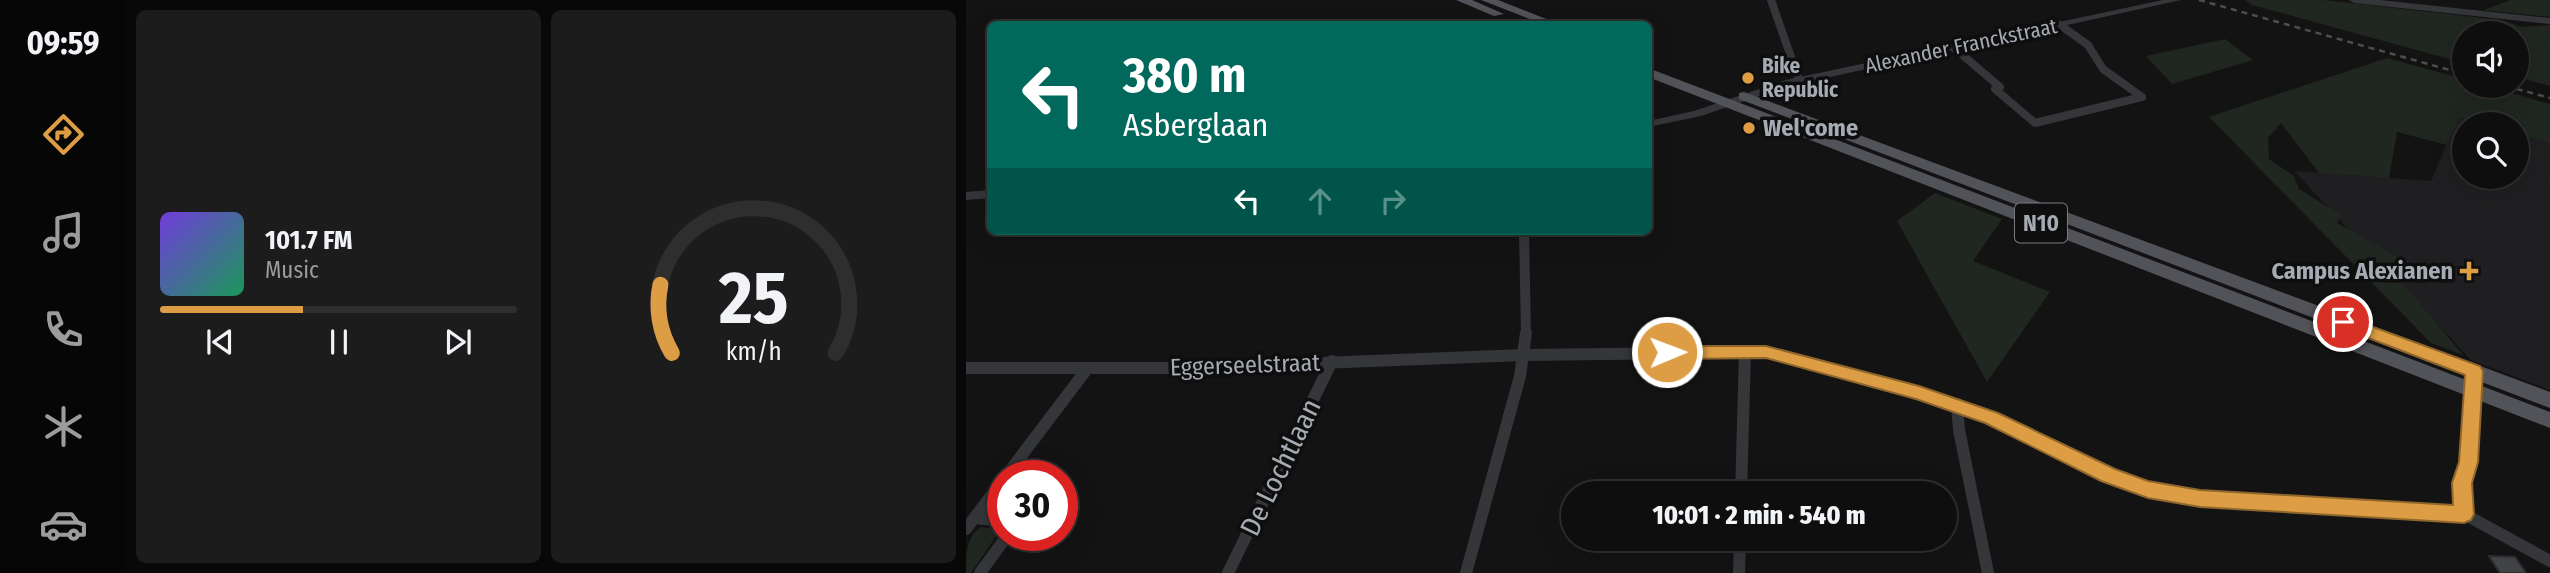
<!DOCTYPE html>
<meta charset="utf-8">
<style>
body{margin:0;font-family:"Fira Sans Condensed",sans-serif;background:#1c1c1d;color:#f1f3f6;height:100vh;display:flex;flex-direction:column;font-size:26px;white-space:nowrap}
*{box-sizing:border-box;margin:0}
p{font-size:23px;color:#9b9c9e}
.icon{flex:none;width:38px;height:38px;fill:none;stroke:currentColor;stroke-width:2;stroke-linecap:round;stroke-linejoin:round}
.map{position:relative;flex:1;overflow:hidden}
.sheet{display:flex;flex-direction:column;gap:10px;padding:10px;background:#080808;width:840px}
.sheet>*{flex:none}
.banner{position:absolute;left:21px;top:21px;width:665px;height:214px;border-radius:10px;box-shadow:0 7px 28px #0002,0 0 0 2px #2e2e2f;background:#00695c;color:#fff;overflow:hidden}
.tools{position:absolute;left:1486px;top:21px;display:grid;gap:14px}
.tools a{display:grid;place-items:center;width:77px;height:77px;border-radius:50%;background:#0e0e0f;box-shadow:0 7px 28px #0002,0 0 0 2px #2e2e2f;font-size:35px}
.speed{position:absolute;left:21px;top:460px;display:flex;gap:14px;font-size:35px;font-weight:700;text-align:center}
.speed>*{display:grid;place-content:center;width:91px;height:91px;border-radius:50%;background:#0e0e0f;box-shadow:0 7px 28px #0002,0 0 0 2px #2e2e2f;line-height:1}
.speed .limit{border:10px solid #d22;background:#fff;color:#111}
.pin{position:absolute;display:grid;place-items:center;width:60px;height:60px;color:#fff;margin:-30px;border:4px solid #fff;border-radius:50%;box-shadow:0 2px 7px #0007}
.me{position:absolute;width:77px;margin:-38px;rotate:89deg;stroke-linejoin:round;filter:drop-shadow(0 0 5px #0008)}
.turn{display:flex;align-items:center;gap:24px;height:147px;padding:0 21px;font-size:32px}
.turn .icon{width:91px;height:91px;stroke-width:2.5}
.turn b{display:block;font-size:49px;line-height:60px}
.lanes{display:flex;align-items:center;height:66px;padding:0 21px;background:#0003;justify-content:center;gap:35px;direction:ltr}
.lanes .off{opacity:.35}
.sheet .card{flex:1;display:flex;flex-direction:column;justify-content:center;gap:10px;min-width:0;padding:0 24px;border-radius:10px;background:#1c1c1d}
.sheet .dial{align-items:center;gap:0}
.dial svg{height:182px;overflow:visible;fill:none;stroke:#2e2e2f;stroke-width:7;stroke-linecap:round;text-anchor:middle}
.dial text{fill:#f1f3f6;stroke:none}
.song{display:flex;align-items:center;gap:21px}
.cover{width:84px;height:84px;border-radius:10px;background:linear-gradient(135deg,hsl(260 70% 55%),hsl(150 70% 35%))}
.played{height:7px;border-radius:4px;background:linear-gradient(90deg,#dc9d44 40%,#2e2e2f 40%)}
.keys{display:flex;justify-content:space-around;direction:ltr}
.sheet .tiles{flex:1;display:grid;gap:10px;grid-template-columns:repeat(2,1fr)}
.trip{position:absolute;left:595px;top:481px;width:396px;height:70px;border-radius:35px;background:#0e0e0f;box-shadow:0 7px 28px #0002,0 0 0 2px #2e2e2f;font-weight:800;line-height:70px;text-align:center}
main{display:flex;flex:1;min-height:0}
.tabs{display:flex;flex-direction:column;width:126px;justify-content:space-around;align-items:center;background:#060606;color:#9b9c9e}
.tabs .icon{width:49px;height:49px}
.tabs .current{color:#dc9d44}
.tabs b{font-size:32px;color:#f1f3f6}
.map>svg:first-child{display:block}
.built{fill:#1f1f21}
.green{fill:#202620}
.building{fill:#424347;stroke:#2d2e30;stroke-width:2}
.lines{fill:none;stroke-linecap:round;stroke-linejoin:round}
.minor-far2{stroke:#353639;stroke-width:8}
.minor-far1{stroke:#353639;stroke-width:10}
.minor{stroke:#353639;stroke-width:12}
.tertiary{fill:#353639;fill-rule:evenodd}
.primary{fill:#515358;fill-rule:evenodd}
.rail{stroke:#4c4e52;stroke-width:2.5;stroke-dasharray:6 5;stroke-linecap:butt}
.route{fill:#dc9d44;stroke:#8f662c;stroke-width:2}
.poi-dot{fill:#dc9d44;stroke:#0e0e0f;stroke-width:2.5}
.labels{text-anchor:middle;stroke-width:7;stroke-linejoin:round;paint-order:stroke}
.far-street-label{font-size:21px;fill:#a6abb3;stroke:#0e0e0f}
.far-poi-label{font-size:21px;font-weight:bold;fill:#a6abb3;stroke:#0e0e0f;text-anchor:start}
.shield{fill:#0e0e0f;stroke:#787c82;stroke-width:2}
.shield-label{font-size:23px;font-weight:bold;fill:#a6abb3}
.poi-label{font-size:24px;font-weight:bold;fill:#a6abb3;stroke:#0e0e0f;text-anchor:start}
.street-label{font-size:24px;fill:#a6abb3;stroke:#0e0e0f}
.near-street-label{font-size:28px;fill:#a6abb3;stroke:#0e0e0f}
</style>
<main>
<nav class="tabs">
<b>09:59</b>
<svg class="icon current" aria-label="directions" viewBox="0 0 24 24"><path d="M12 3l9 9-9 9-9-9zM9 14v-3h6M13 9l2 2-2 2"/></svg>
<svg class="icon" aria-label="music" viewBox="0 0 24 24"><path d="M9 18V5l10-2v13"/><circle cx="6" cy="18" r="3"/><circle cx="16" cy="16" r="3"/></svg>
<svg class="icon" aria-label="phone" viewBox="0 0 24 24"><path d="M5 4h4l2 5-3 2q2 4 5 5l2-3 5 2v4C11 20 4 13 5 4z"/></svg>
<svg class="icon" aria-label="climate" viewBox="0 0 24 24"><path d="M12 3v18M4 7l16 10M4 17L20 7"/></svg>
<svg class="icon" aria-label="car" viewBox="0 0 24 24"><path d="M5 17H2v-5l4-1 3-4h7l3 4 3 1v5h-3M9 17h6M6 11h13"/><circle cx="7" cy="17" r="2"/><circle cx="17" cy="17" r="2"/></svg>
</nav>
<section class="sheet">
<div class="tiles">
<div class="card">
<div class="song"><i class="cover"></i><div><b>101.7 FM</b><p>Music</p></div></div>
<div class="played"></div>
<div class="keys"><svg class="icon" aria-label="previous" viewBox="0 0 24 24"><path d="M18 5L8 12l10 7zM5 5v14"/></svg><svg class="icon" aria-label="pause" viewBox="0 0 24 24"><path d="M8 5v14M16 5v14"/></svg><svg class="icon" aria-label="next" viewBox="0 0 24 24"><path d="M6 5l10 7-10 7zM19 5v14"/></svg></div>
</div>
<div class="card dial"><svg viewBox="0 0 100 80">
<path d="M14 69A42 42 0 1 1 86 69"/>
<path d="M14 69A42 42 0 0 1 9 39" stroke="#dc9d44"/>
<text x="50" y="56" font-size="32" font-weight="700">25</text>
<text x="50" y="72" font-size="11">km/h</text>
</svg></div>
</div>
</section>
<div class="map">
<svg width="1584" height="573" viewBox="0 0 1584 573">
<rect width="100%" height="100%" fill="#131314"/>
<path class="built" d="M1492,118l22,6h-16v53h52l1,-43 33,10v246l-79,-30 -177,-189 137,10z"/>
<g class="green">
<path d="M1279,0h78l179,20 19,7 29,-2v61l-33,-9 -1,-44h-52v30l-212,-58z"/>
<path d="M1545,0h39v17l-67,-7z"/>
<path d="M1259,39l28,21 -81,24 -26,-28z"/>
<path d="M1421,58l77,21v7h22l64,18v40l-33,-10 -1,-10h-36l-21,-6 -12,27 -50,-13 -8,46 -70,-5 -38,-50 -13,15 1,21 25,17 5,13 42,26 -4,8 62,34 3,25 61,73 -32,-12 -222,-226z"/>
<path d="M969,193l67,26 -29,42 77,31 -63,90 -90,-161z"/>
<path d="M15,527l14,2 2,6 -26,38h-5c0,-20 0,-36 15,-46z"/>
</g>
<path class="building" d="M1523,556l26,1 11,16h-26z"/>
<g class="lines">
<g class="minor-far2">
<path d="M805,0l28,80"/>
<path d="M987,47l47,40 -5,2 40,34 107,-26 -39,-28 -15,-24 -28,-20"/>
</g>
<path class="minor-far1" d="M558,231l2,104"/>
<g class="minor">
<path d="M0,368h228l329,-13 243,-3 191,52 151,71 40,14 52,9 264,16 86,47"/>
<path d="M991,404l2,26 29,143"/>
<path d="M40,476l81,-107"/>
<path d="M775,494l4,-143"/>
<path d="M1498,514l10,-143"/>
<path d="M9,518l28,3"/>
<path d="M0,529l37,-49"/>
<path d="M14,573l27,-37"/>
<path d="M262,573l104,-212"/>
<path d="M500,573l54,-197 6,-43"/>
<path d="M773,573l1,-34"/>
</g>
<g class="tertiary">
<path d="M1197,0h18l-392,86 -88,30 -53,11v-6l46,-10 92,-31z"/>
<path d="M1383,0h31l170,18v6l-196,-21z"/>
<path d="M24,190v8l-24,2v-8z"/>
</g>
<g class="primary">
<path d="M490,0h16l32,14 -10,2z"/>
<path d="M515,0h17l61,24h-16z"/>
<path d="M682,68l902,344v16l-902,-351z"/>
<path d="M778,92l806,300v16l-811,-309v-6z"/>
</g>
<g class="rail">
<path d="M1233,0l265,74"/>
<path d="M1540,86l44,12"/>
</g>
</g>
<path class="route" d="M1377,316l137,50 3,5 -5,91 -6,21 2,31 -3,6 -7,3 -264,-16 -52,-9 -47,-17 -116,-58 -69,-24 -150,-41 -99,1 -9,-7 9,-6h99l153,40 79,27 117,56 33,12 52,9 253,15 -1,-22 7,-21 6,-87 -128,-49 -3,-4z"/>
<g class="poi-dot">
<circle cx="782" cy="78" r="7"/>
<circle cx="783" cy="128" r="7"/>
<path d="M1499.5 260.5h7v7h7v7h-7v7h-7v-7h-7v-7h7z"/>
</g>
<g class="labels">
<g class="far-street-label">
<text transform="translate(995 46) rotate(-12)" y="7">Alexander Franckstraat</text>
</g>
<g class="far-poi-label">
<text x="796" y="73">Bike<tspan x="796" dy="24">Republic</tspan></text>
</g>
<rect class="shield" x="1049" y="203.5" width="52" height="39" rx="5"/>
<g class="shield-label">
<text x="1075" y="231">N10</text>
</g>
<g class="poi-label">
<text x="797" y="136">Wel'come</text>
<text x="1487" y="279" text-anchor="end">Campus Alexianen</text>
</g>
<g class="street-label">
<text transform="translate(279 365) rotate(-2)" y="8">Eggerseelstraat</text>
</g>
<g class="near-street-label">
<text transform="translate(314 467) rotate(-64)" y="10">De Lochtlaan</text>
</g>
</g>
</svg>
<div class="tools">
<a><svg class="icon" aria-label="sound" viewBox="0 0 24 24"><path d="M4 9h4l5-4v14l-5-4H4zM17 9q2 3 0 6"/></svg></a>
<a><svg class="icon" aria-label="search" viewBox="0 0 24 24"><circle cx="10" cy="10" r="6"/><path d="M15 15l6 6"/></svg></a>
</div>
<div class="speed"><div class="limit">30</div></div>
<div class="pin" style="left:1377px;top:322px;background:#d93025"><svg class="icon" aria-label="arrive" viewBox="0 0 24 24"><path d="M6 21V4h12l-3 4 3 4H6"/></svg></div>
<svg class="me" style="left:701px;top:352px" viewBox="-20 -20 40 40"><circle r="17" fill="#dc9d44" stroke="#fff" stroke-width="3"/><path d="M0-11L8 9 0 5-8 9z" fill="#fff"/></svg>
<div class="trip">10:01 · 2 min · 540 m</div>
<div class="banner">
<div class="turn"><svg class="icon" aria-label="left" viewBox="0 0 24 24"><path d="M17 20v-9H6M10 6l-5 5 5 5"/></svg><div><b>380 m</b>Asberglaan</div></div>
<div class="lanes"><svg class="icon" aria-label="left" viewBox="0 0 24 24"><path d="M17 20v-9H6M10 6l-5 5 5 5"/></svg><svg class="icon off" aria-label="ahead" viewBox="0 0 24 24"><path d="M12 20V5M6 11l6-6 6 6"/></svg><svg class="icon off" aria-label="right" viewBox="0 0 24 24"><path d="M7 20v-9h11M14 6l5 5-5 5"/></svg></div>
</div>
</div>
</main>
